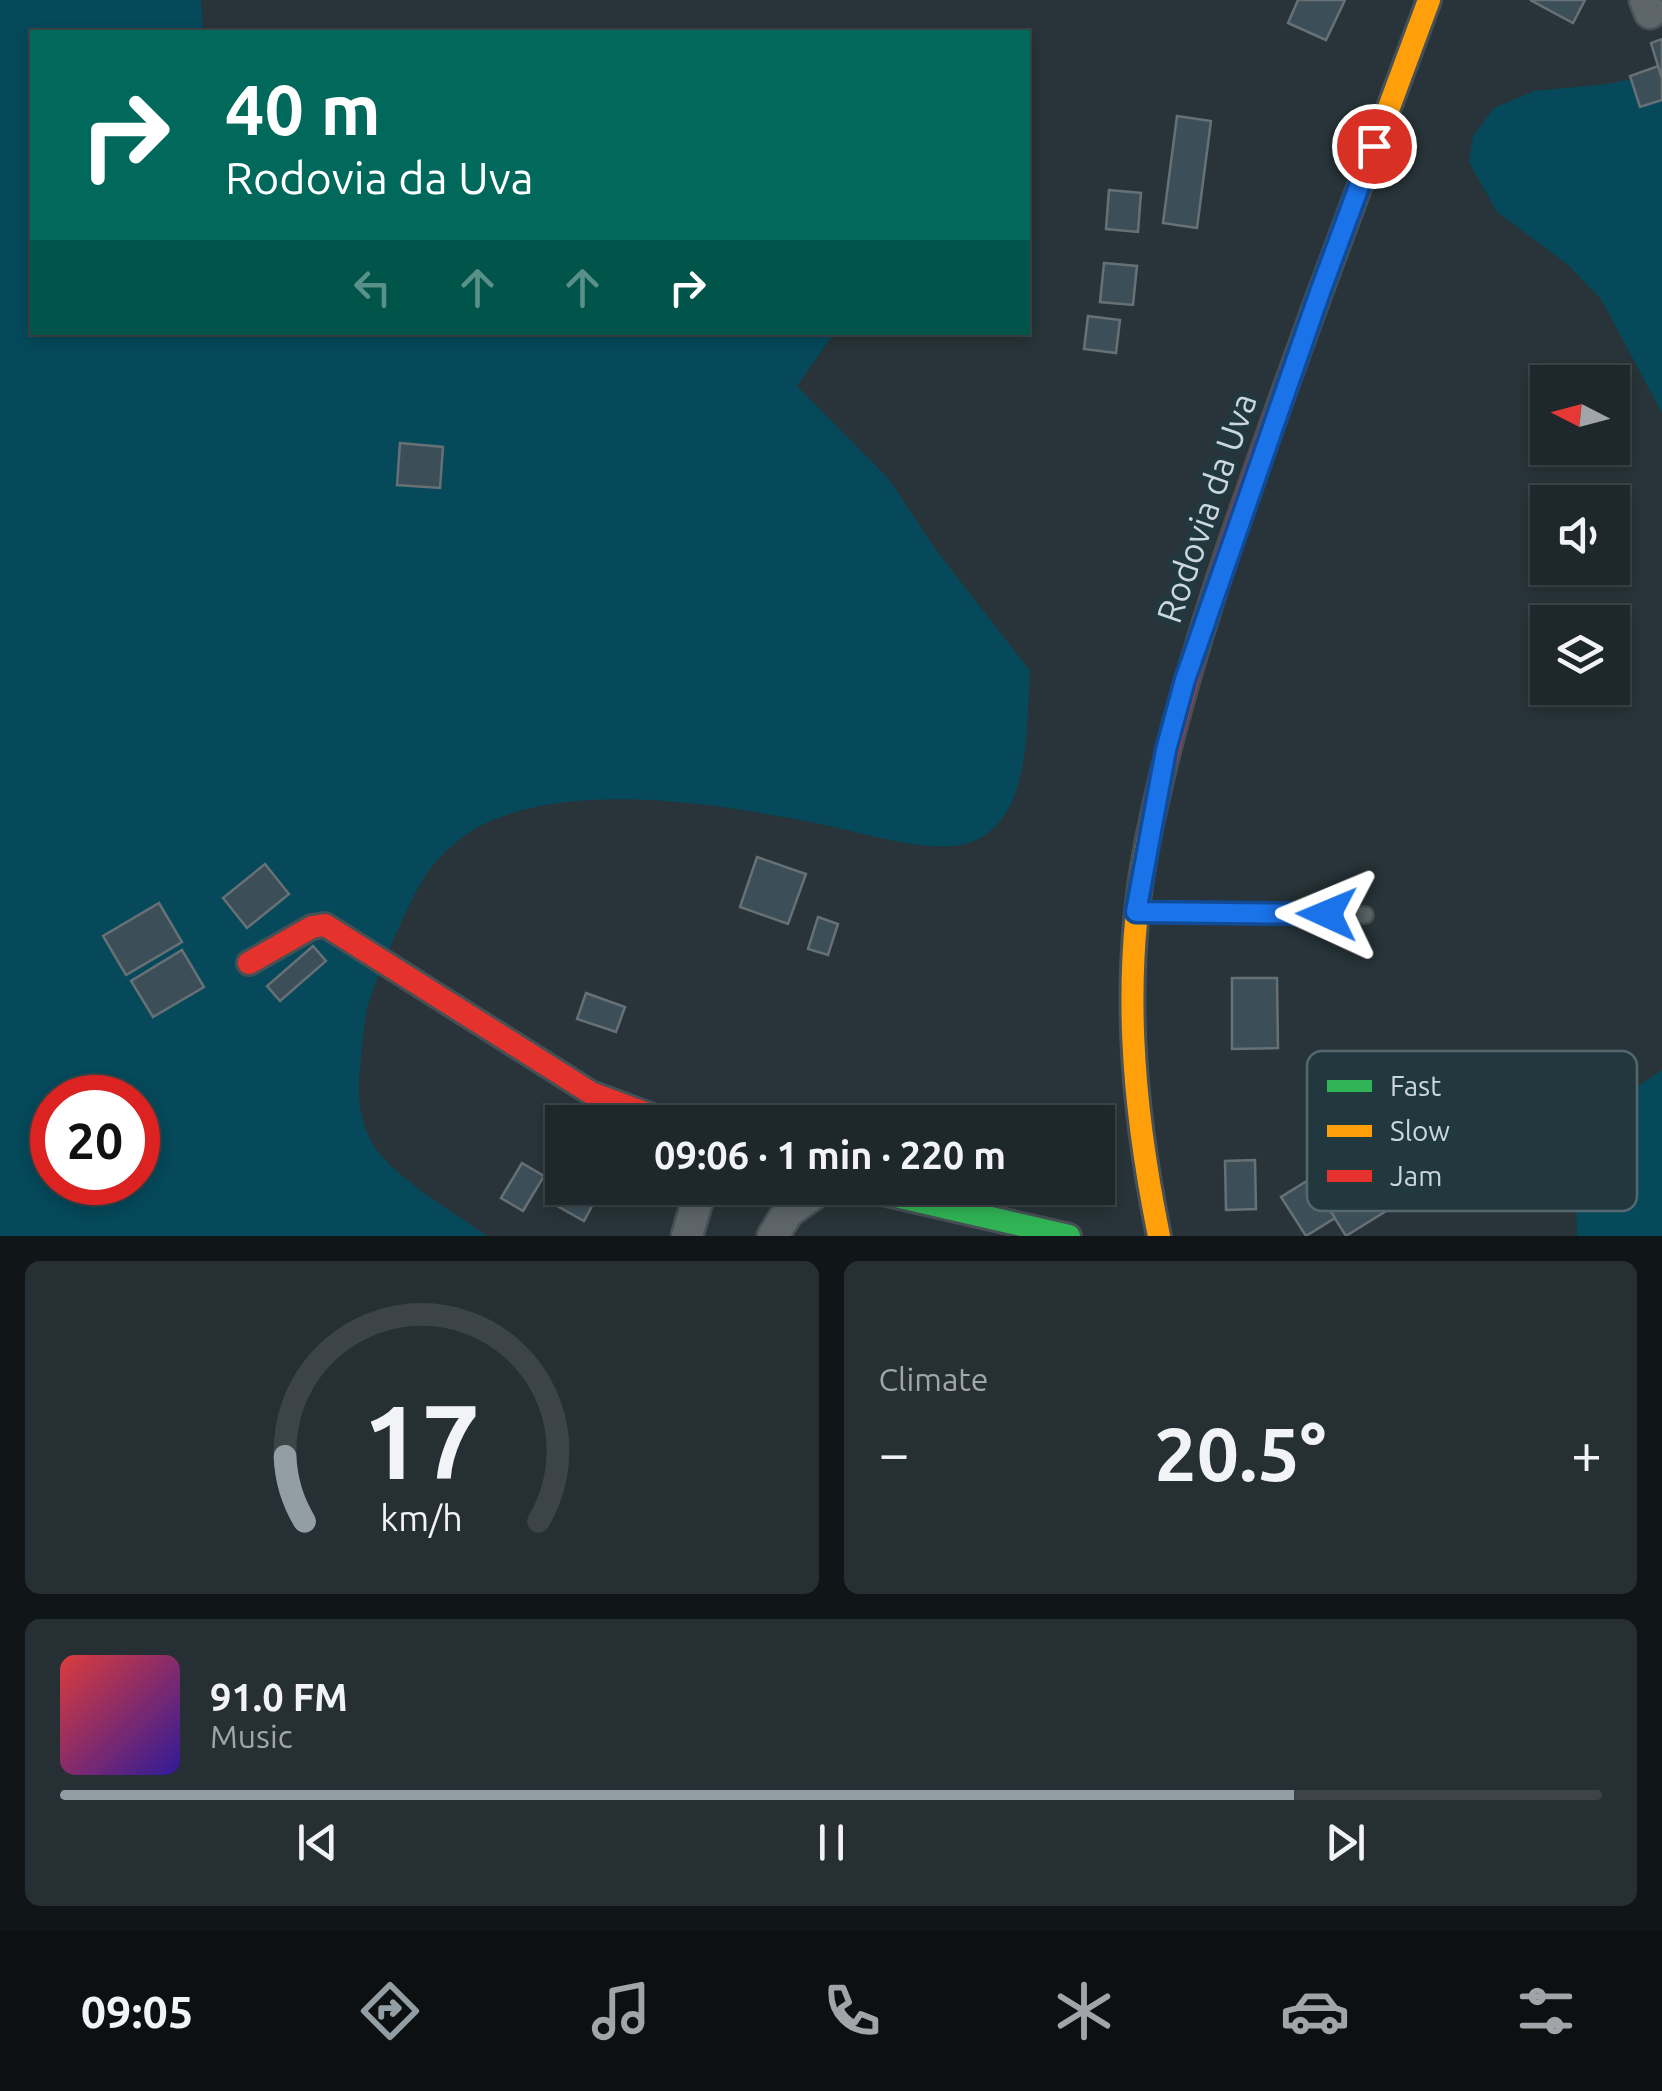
<!DOCTYPE html>
<meta charset="utf-8">
<style>
body{margin:0;font-family:Ubuntu,sans-serif;background:#262f33;color:#f1f3f6;height:100vh;display:flex;flex-direction:column;font-size:38px;white-space:nowrap}
*{box-sizing:border-box;margin:0}
p{font-size:32px;color:#a1a5a9}
.icon{flex:none;width:55px;height:55px;fill:none;stroke:currentColor;stroke-width:2;stroke-linecap:round;stroke-linejoin:round}
.map{position:relative;height:1236px;overflow:hidden}
.panel{display:flex;flex-direction:column;gap:25px;padding:25px;background:#101518;flex:1}
.panel>*{flex:none}
.guide{position:absolute;left:30px;top:30px;width:1000px;height:305px;border-radius:0px;box-shadow:0 5px 15px #0003,0 0 0 2px #3c4447;background:#00695c;color:#fff;overflow:hidden}
.needle{width:65px;rotate:276deg}
.fabs{position:absolute;left:1530px;top:365px;display:grid;gap:20px}
.fabs a{display:grid;place-items:center;width:100px;height:100px;border-radius:0px;background:#1e272b;box-shadow:0 5px 15px #0003,0 0 0 2px #3c4447;font-size:50px}
.speed{position:absolute;left:30px;top:1075px;display:flex;gap:20px;font-size:50px;font-weight:700;text-align:center}
.speed>*{display:grid;place-content:center;width:130px;height:130px;border-radius:50%;background:#1e272b;box-shadow:0 5px 15px #0003,0 0 0 2px #3c4447;line-height:1}
.speed .limit{border:15px solid #d22;background:#fff;color:#111}
.pin{position:absolute;display:grid;place-items:center;width:85px;height:85px;color:#fff;margin:-42px;border:5px solid #fff;border-radius:50%;box-shadow:0 2px 10px #0007}
.me{position:absolute;width:110px;margin:-55px;rotate:271deg;stroke-linejoin:round;filter:drop-shadow(0 0 8px #0008)}
.turn{display:flex;align-items:center;gap:35px;height:210px;padding:0 30px;font-size:45px}
.turn .icon{width:130px;height:130px;stroke-width:2.5}
.turn b{display:block;font-size:70px;line-height:85px}
.lanes{display:flex;align-items:center;height:95px;padding:0 30px;background:#0003;justify-content:center;gap:50px;direction:ltr}
.lanes .off{opacity:.35}
.big{font-size:75px;font-weight:700;line-height:1.1}
.panel .widget{flex:1;display:flex;flex-direction:column;justify-content:center;gap:15px;min-width:0;padding:0 35px;border-radius:15px;background:#262f33}
.panel .dial{align-items:center;gap:0}
.dial svg{height:260px;overflow:visible;fill:none;stroke:#3c4447;stroke-width:7;stroke-linecap:round;text-anchor:middle}
.dial text{fill:#f1f3f6;stroke:none}
.song{display:flex;align-items:center;gap:30px}
.cover{width:120px;height:120px;border-radius:15px;background:linear-gradient(135deg,hsl(0 70% 55%),hsl(250 70% 35%))}
.played{height:10px;border-radius:5px;background:linear-gradient(90deg,#929ea3 80%,#3c4447 80%)}
.keys{display:flex;justify-content:space-around;direction:ltr}
.heat{display:flex;justify-content:space-between;align-items:center;font-size:55px;direction:ltr}
.panel .tiles{flex:1;display:grid;gap:25px;grid-template-columns:1fr 1fr}
.widget:last-child{grid-column:span 2}
.trip{position:absolute;left:545px;top:1105px;width:570px;height:100px;border-radius:0px;background:#1e272b;box-shadow:0 5px 15px #0003,0 0 0 2px #3c4447;font-weight:700;line-height:100px;text-align:center}
.tabs{display:flex;height:160px;justify-content:space-around;align-items:center;background:#0c1011;color:#a1a5a9}
.tabs .icon{width:70px;height:70px}
.tabs .selected{color:#929ea3}
.tabs b{font-size:45px;color:#f1f3f6}
.map>svg:first-child{display:block}
.green{fill:#05495a;fill-rule:evenodd}
.building{fill:#3c4f59;stroke:#677075;stroke-width:2.5}
.lines{fill:none;stroke-linecap:round;stroke-linejoin:round}
.lane-casing{stroke:#465055;stroke-width:20}
.street-casing{stroke:#465055;stroke-width:35}
.fast-casing{stroke:#465055;stroke-width:28}
.slow-casing{stroke:#465055;stroke-width:28}
.jam-casing{stroke:#465055;stroke-width:28}
.lane{stroke:#5d6569;stroke-width:15}
.street{stroke:#5d6569;stroke-width:30}
.fast{stroke:#30b455;stroke-width:22}
.slow{stroke:#ff9f0a;stroke-width:22}
.jam{stroke:#e5322d;stroke-width:22}
.route-casing{stroke:#114b97;stroke-width:25}
.route{stroke:#1a73e8;stroke-width:18}
.labels{text-anchor:middle;stroke-width:10;stroke-linejoin:round;paint-order:stroke}
.street-label{font-size:35px;fill:#cbd7dc;stroke:#22383f}
.key{fill:#22383f;stroke:#55686e;stroke-width:2.5}
.key-label{font-size:28px;fill:#cbd7dc}
</style>
<div class="map">
<svg width="1662" height="1236" viewBox="0 0 1662 1236">
<rect width="100%" height="100%" fill="#283439"/>
<g class="green">
<path d="M0,0h201l2,32h-171v300l802,1 -37,53 92,93 47,71 94,121c-4,54 2,145 -56,170 -37,16 -109,-8 -149,-16 -99,-20 -249,-46 -343,0 -17,8 -41,29 -52,44 -17,21 -59,119 -64,145 -3,17 -4,36 -6,53 -3,23 -1,53 11,74 18,34 84,72 116,95h-487zM52,1098h86v84h-86z"/>
<path d="M1662,69v344l-61,-114 -34,-35 -70,-52 -28,-50 4,-26 21,-28 40,-17 73,-7 45,-9z"/>
<path d="M1662,1070v166h-85l-3,-89 63,-60z"/>
</g>
<g class="building">
<path d="M1298,0h47l-19,40 -38,-17z"/>
<path d="M1530,0h55l-12,23z"/>
<path d="M1662,39v40l-11,-36z"/>
<path d="M1658,66l4,13v21l-22,7 -10,-31z"/>
<path d="M1177,116l34,5 -14,107 -34,-5z"/>
<path d="M1109,190l32,3 -3,39 -32,-3z"/>
<path d="M1104,263l33,3 -4,39 -33,-3z"/>
<path d="M1088,316l32,4 -4,33 -32,-4z"/>
<path d="M400,443l43,4 -3,41 -43,-3z"/>
<path d="M757,857l49,17 -18,50 -48,-17z"/>
<path d="M265,864l24,30 -42,34 -24,-30z"/>
<path d="M159,903l23,39 -56,33 -23,-39z"/>
<path d="M818,917l20,7 -10,31 -20,-6z"/>
<path d="M313,946l13,15 -46,40 -13,-15z"/>
<path d="M182,950l22,37 -51,30 -22,-36z"/>
<path d="M1232,978h45l1,70 -46,1z"/>
<path d="M586,993l39,14 -9,25 -39,-13z"/>
<path d="M1365,1143l37,58 -56,35 -36,-57z"/>
<path d="M1255,1160l1,49 -30,1 -1,-49z"/>
<path d="M522,1163l22,13 -21,35 -22,-13z"/>
<path d="M1310,1179l25,39 -29,18 -25,-39z"/>
<path d="M569,1188l32,1 -17,32 -25,-14z"/>
</g>
<g class="lines">
<defs>
<path id="lane" d="M1140,913l225,2"/>
<g id="street">
<path d="M1645,0l5,13"/>
<path d="M687,1236l14,-48"/>
<path d="M773,1236l15,-24 34,-24"/>
</g>
<path id="fast" d="M861,1188l208,48"/>
<g id="slow">
<path d="M1314,309l115,-309"/>
<path d="M1148,839c-27,134 -16,265 11,397"/>
</g>
<g id="jam">
<path d="M1148,839c37,-182 103,-356 166,-530"/>
<path d="M249,963l63,-36 13,-2 266,168 78,29"/>
</g>
</defs>
<use href="#lane" class="lane-casing"/>
<use href="#street" class="street-casing"/>
<use href="#fast" class="fast-casing"/>
<use href="#slow" class="slow-casing"/>
<use href="#jam" class="jam-casing"/>
<use href="#lane" class="lane"/>
<use href="#street" class="street"/>
<use href="#fast" class="fast"/>
<use href="#slow" class="slow"/>
<use href="#jam" class="jam"/>
</g>
<g class="lines">
<defs>
<path id="route" d="M1327,914l-191,-2 30,-162 19,-70 135,-388 54,-146"/>
</defs>
<use href="#route" class="route-casing"/>
<use href="#route" class="route"/>
</g>
<g class="labels">
<g class="street-label">
<text transform="translate(1207 508) rotate(-71)" y="12">Rodovia da Uva</text>
</g>
</g>
<rect x="1307" y="1051" width="330" height="160" rx="15" class="key"/>
<rect x="1327" y="1080" width="45" height="12" fill="#30b455"/>
<rect x="1327" y="1125" width="45" height="12" fill="#ff9f0a"/>
<rect x="1327" y="1170" width="45" height="12" fill="#e5322d"/>
<g class="key-label">
<text x="1390" y="1096">Fast</text>
<text x="1390" y="1141">Slow</text>
<text x="1390" y="1186">Jam</text>
</g>
</svg>
<div class="fabs">
<a><svg class="needle" viewBox="-14 -14 28 28"><path d="M0-13l5 13h-10z" fill="#e53935"/><path d="M0 13l5-13h-10z" fill="#a1a5a9"/></svg></a>
<a><svg class="icon" aria-label="sound" viewBox="0 0 24 24"><path d="M4 9h4l5-4v14l-5-4H4zM17 9q2 3 0 6"/></svg></a>
<a><svg class="icon" aria-label="layers" viewBox="0 0 24 24"><path d="M12 4l9 5-9 5-9-5zM3 14l9 5 9-5"/></svg></a>
</div>
<div class="speed"><div class="limit">20</div></div>
<div class="pin" style="left:1374px;top:146px;background:#d93025"><svg class="icon" aria-label="arrive" viewBox="0 0 24 24"><path d="M6 21V4h12l-3 4 3 4H6"/></svg></div>
<svg class="me" style="left:1327px;top:914px" viewBox="-20 -20 40 40"><path d="M0-17L14 15 0 8-14 15z" fill="#1a73e8" stroke="#fff" stroke-width="4"/></svg>
<div class="trip">09:06 · 1 min · 220 m</div>
<div class="guide">
<div class="turn"><svg class="icon" aria-label="right" viewBox="0 0 24 24"><path d="M7 20v-9h11M14 6l5 5-5 5"/></svg><div><b>40 m</b>Rodovia da Uva</div></div>
<div class="lanes"><svg class="icon off" aria-label="left" viewBox="0 0 24 24"><path d="M17 20v-9H6M10 6l-5 5 5 5"/></svg><svg class="icon off" aria-label="ahead" viewBox="0 0 24 24"><path d="M12 20V5M6 11l6-6 6 6"/></svg><svg class="icon off" aria-label="ahead" viewBox="0 0 24 24"><path d="M12 20V5M6 11l6-6 6 6"/></svg><svg class="icon" aria-label="right" viewBox="0 0 24 24"><path d="M7 20v-9h11M14 6l5 5-5 5"/></svg></div>
</div>
</div>
<section class="panel">
<div class="tiles">
<div class="widget dial"><svg viewBox="0 0 100 80">
<path d="M14 69A42 42 0 1 1 86 69"/>
<path d="M14 69A42 42 0 0 1 8 49" stroke="#929ea3"/>
<text x="50" y="56" font-size="32" font-weight="700">17</text>
<text x="50" y="72" font-size="11">km/h</text>
</svg></div>
<div class="widget"><p>Climate</p>
<div class="heat"><a>−</a><b class="big">20.5°</b><a>+</a></div>
</div>
<div class="widget">
<div class="song"><i class="cover"></i><div><b>91.0 FM</b><p>Music</p></div></div>
<div class="played"></div>
<div class="keys"><svg class="icon" aria-label="previous" viewBox="0 0 24 24"><path d="M18 5L8 12l10 7zM5 5v14"/></svg><svg class="icon" aria-label="pause" viewBox="0 0 24 24"><path d="M8 5v14M16 5v14"/></svg><svg class="icon" aria-label="next" viewBox="0 0 24 24"><path d="M6 5l10 7-10 7zM19 5v14"/></svg></div>
</div>
</div>
</section>
<nav class="tabs">
<b>09:05</b>
<svg class="icon selected" aria-label="directions" viewBox="0 0 24 24"><path d="M12 3l9 9-9 9-9-9zM9 14v-3h6M13 9l2 2-2 2"/></svg>
<svg class="icon" aria-label="music" viewBox="0 0 24 24"><path d="M9 18V5l10-2v13"/><circle cx="6" cy="18" r="3"/><circle cx="16" cy="16" r="3"/></svg>
<svg class="icon" aria-label="phone" viewBox="0 0 24 24"><path d="M5 4h4l2 5-3 2q2 4 5 5l2-3 5 2v4C11 20 4 13 5 4z"/></svg>
<svg class="icon" aria-label="climate" viewBox="0 0 24 24"><path d="M12 3v18M4 7l16 10M4 17L20 7"/></svg>
<svg class="icon" aria-label="car" viewBox="0 0 24 24"><path d="M5 17H2v-5l4-1 3-4h7l3 4 3 1v5h-3M9 17h6M6 11h13"/><circle cx="7" cy="17" r="2"/><circle cx="17" cy="17" r="2"/></svg>
<svg class="icon" aria-label="filters" viewBox="0 0 24 24"><path d="M4 7h16M4 17h16"/><circle cx="9" cy="7" r="2"/><circle cx="15" cy="17" r="2"/></svg>
</nav>
